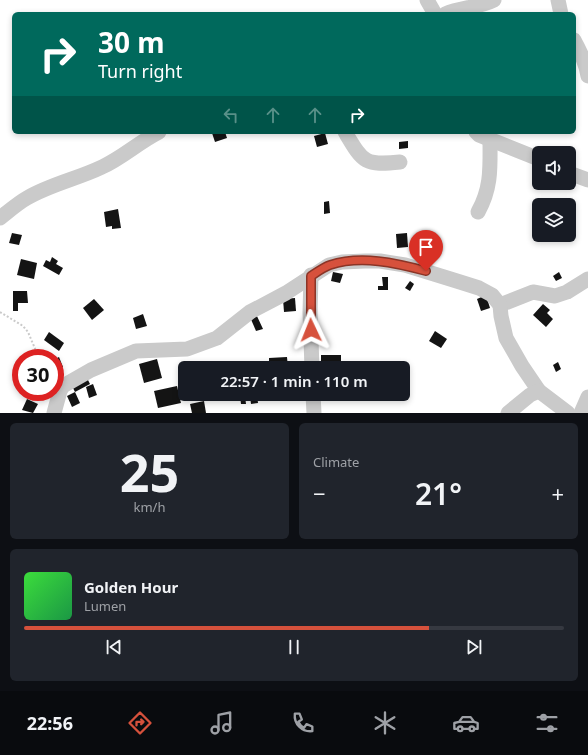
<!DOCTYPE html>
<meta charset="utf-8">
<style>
body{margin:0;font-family:"Noto Sans",sans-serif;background:#20242c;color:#f1f3f6;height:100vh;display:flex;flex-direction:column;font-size:15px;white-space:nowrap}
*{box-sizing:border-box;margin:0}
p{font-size:13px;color:#9ea1a6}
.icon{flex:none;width:22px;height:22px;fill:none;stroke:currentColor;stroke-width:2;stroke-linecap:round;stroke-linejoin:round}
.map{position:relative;height:413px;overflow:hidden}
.drawer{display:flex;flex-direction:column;gap:10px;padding:10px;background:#0d0f14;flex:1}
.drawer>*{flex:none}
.hud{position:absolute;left:12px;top:12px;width:564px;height:122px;border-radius:6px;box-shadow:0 2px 6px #0003;background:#00695c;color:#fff;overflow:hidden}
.buttons{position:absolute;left:532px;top:146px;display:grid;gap:8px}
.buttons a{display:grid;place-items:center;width:44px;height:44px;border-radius:6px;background:#171b24;box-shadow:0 2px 6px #0003;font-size:20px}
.speed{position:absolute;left:12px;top:349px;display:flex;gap:8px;font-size:20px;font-weight:700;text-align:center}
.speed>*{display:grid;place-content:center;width:52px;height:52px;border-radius:50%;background:#171b24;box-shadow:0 2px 6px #0003;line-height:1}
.speed .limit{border:6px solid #d22;background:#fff;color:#111}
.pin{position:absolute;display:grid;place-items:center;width:34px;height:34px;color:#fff;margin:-41px -17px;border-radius:50% 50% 50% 0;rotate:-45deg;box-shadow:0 0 4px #0007}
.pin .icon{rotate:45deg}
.me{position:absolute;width:44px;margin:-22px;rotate:358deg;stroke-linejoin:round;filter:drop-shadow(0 0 3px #0008)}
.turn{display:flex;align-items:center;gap:14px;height:84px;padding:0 20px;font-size:18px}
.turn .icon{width:52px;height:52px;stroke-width:2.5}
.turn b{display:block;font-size:28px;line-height:34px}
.lanes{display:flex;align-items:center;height:38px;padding:0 20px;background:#0003;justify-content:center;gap:20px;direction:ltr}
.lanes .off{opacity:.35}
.big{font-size:30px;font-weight:600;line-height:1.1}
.drawer .widget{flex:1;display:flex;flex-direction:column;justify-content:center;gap:6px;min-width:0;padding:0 14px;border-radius:6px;background:#20242c}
.drawer .dial{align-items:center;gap:0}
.dial b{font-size:52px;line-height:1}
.song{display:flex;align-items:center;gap:12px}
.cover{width:48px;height:48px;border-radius:6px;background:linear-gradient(135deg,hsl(120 70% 55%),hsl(140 70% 35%))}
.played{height:4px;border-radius:2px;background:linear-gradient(90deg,#d6513c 75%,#363941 75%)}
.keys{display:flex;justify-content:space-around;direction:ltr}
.heat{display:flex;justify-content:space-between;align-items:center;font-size:22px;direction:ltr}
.drawer .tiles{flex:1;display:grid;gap:10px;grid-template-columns:1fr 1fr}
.widget:last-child{grid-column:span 2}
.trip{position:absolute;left:178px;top:361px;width:232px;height:40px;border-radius:6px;background:#171b24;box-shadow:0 2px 6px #0003;font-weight:600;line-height:40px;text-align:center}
.tabs{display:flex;height:64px;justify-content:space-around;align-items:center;background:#090b0e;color:#9ea1a6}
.tabs .icon{width:28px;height:28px}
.tabs .active{color:#d6513c}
.tabs b{font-size:18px;color:#f1f3f6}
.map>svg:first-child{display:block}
.building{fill:#141414}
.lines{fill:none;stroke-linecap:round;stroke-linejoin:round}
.path{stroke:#cacaca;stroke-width:2;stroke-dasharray:2 2;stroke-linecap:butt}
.minor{stroke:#cacaca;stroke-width:15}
.route-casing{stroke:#8b3527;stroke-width:10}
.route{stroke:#d6513c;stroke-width:7}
</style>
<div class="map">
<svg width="588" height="413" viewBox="0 0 588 413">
<rect width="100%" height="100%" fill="#fff"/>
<g class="building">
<path d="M216,132h9l2,6 -12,4 -3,-9z"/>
<path d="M325,133l3,11 -11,3 -3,-11z"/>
<path d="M408,141v7l-9,1v-7z"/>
<path d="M329,201l1,12 -6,1v-12z"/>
<path d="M118,209l3,19 -9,1v-3l-6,1 -2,-15z"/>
<path d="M12,233l10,2 -3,10 -10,-2z"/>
<path d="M407,233l1,14 -11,1 -1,-14z"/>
<path d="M52,257l6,4 -2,3 7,4 -4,7 -16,-9 3,-6 4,2z"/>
<path d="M21,259l16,4 -3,16 -17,-4z"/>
<path d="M333,272l10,2 -3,9 -9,-2z"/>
<path d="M559,272l3,6 -6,3 -3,-5z"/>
<path d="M382,277h6v13h-10v-4h5z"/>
<path d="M410,281l4,3 -4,7 -5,-3z"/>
<path d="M13,291h14l1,12h-10v8h-5z"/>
<path d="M486,295l4,13 -9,3 -4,-12z"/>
<path d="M295,298l1,13 -12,1 -1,-13z"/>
<path d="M94,299l10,11 -12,10 -9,-12z"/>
<path d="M543,304l7,6 -3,3 6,6 -7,8 -13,-12z"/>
<path d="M143,314l4,12 -11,3 -3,-11z"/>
<path d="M256,314l7,15 -7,2 -6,-14z"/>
<path d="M435,331l12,8 -6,9 -12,-7z"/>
<path d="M49,332l15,11 -5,8 -15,-11z"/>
<path d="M321,355h20v13h-17v-4h-3z"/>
<path d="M59,357l4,10 -2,1 3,7 -8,3 -1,-19z"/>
<path d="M287,357l1,11h-19v-10z"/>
<path d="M157,359l5,19 -18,5 -5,-19z"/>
<path d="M558,362l3,7 -5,3 -3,-7z"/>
<path d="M87,378l3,6 -15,8 -3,-6z"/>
<path d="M93,384l4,11 -8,3 -3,-11z"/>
<path d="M177,386l4,17 -23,5 -4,-17z"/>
<path d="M75,392l5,11 -8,4 -5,-11z"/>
<path d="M257,395l1,8 -7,1 -1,-8z"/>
<path d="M240,396h5l1,8h-5z"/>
<path d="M27,399l11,5 -5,9 -11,-3z"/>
<path d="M204,401l2,12h-14l-2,-9z"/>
</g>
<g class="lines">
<path class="path" d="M0,312l23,14 5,6 11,26"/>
<g class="minor">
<path d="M427,0l8,14"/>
<path d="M558,0l3,14"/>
<path d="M445,14c16,-7 33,-6 49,-14"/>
<path d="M574,40c6,11 12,23 14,36"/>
<path d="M345,132c18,30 19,34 55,30"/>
<path d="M476,132l3,3 60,24"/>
<path d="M569,173l19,7"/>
<path d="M478,212c14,-25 12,-46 12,-73"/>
<path d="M0,218c9,-7 18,-15 27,-20 24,-14 50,-19 75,-31 20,-9 37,-25 57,-35"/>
<path d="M311,275l-1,38 2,55"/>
<path d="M500,305l33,-13 22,4 12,-4 21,-13"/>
<path d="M313,394l1,19"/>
<path d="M54,413l6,-22 3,-5 28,-16 45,-19 51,-2 30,-11 33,-26 36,-19 43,-28 13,-3 23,-1h15l25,4 55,17 19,6 13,7 8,10 1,11 5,22 16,28 17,25 29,22"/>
<path d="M508,413l22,-18 9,-4"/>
<path d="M581,413l7,-16"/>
</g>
</g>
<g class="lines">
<defs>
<path id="route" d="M311,330v-54c6,-4 13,-9 19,-11 31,-10 66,-2 96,6"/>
</defs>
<use href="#route" class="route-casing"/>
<use href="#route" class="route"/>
</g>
</svg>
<div class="buttons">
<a><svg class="icon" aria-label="sound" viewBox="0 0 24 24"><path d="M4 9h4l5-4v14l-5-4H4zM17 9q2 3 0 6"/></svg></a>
<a><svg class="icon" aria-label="layers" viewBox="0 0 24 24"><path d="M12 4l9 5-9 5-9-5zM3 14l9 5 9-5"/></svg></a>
</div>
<div class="speed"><div class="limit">30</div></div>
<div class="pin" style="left:426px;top:271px;background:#d93025"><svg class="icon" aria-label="arrive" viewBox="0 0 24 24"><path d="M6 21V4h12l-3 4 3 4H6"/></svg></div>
<svg class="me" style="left:311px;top:330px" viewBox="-20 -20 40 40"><path d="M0-17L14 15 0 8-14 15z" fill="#d6513c" stroke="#fff" stroke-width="4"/></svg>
<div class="trip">22:57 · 1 min · 110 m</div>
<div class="hud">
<div class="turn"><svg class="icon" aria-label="right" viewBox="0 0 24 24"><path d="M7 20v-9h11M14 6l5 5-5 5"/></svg><div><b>30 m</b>Turn right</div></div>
<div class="lanes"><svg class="icon off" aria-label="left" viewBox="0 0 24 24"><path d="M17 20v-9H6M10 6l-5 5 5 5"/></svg><svg class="icon off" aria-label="ahead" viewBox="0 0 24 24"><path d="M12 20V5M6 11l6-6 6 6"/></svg><svg class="icon off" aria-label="ahead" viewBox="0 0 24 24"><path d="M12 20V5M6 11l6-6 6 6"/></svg><svg class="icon" aria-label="right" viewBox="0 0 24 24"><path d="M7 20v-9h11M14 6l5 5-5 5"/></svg></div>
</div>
</div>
<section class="drawer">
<div class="tiles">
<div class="widget dial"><b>25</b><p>km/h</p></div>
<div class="widget"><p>Climate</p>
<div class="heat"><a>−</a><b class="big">21°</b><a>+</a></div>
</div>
<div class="widget">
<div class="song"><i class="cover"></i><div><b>Golden Hour</b><p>Lumen</p></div></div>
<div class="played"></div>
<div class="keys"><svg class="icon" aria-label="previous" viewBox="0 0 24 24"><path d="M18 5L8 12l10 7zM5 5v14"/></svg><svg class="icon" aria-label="pause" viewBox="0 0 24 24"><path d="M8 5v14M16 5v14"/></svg><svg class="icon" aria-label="next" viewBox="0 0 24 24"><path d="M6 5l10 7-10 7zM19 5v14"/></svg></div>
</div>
</div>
</section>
<nav class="tabs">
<b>22:56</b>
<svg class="icon active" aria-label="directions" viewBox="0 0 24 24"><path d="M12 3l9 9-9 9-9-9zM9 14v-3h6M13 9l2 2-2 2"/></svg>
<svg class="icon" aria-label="music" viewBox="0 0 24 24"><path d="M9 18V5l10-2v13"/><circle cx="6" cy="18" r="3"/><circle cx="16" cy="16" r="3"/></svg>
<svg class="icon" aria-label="phone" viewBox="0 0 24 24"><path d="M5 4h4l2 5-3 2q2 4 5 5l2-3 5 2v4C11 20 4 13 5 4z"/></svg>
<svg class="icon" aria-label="climate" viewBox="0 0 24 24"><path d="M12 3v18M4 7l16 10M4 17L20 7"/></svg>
<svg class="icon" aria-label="car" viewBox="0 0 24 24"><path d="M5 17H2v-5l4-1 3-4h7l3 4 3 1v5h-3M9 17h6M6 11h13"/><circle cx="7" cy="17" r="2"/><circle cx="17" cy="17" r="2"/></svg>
<svg class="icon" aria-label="filters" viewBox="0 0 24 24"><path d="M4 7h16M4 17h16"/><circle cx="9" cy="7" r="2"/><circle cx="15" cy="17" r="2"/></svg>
</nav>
